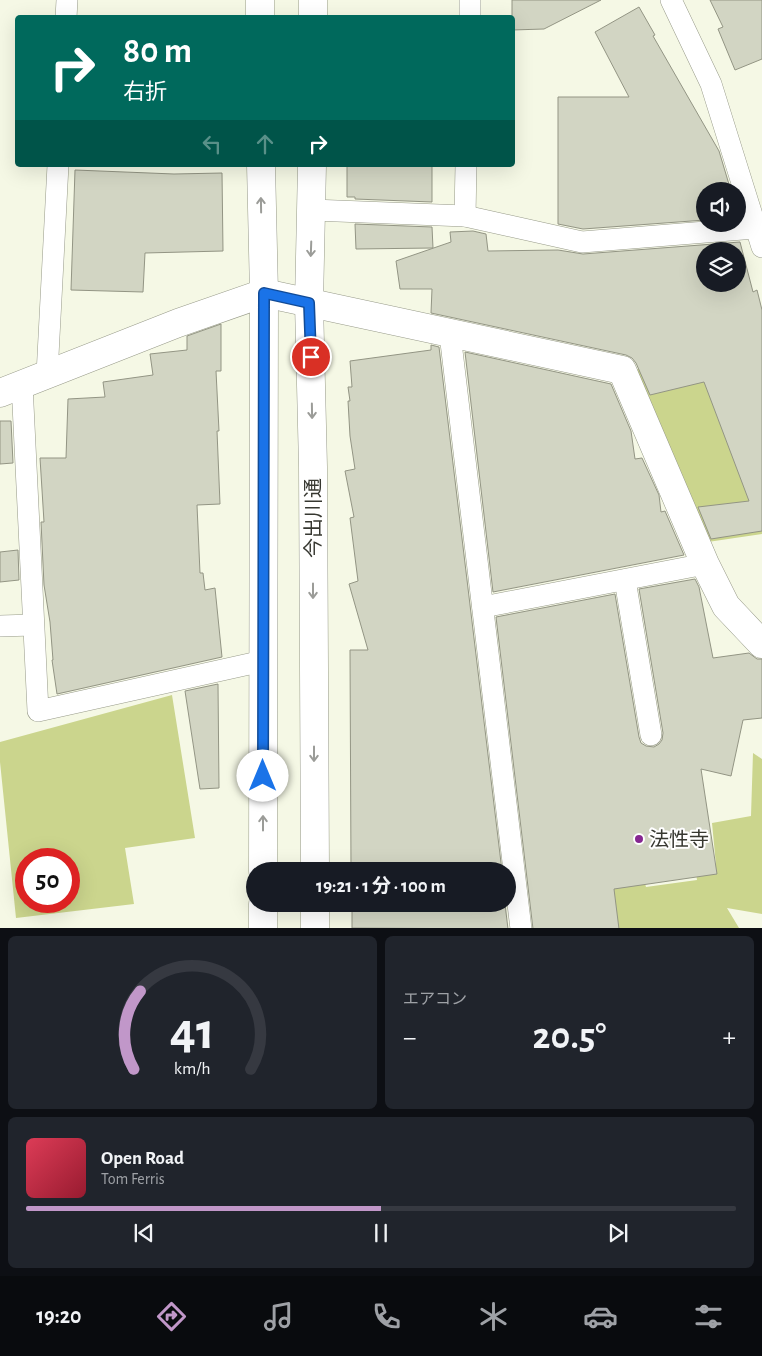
<!DOCTYPE html>
<html lang="ja">
<meta charset="utf-8">
<style>
body{margin:0;font-family:"Alegreya Sans","Noto Sans JP",sans-serif;background:#20242c;color:#f1f3f6;height:100vh;display:flex;flex-direction:column;font-size:19px;white-space:nowrap}
*{box-sizing:border-box;margin:0}
p{font-size:16px;color:#9ea1a6}
.icon{flex:none;width:28px;height:28px;fill:none;stroke:currentColor;stroke-width:2;stroke-linecap:round;stroke-linejoin:round}
.map{position:relative;height:928px;overflow:hidden}
.panel{display:flex;flex-direction:column;gap:8px;padding:8px;background:#0d0f14;flex:1}
.panel>*{flex:none}
.hud{position:absolute;left:15px;top:15px;width:500px;height:152px;border-radius:5px;box-shadow:0 5px 20px #0002;background:#00695c;color:#fff;overflow:hidden}
.buttons{position:absolute;left:696px;top:182px;display:grid;gap:10px}
.buttons a{display:grid;place-items:center;width:50px;height:50px;border-radius:50%;background:#171b24;box-shadow:0 5px 20px #0002;font-size:25px}
.speed{position:absolute;left:15px;top:848px;display:flex;gap:10px;font-size:25px;font-weight:700;text-align:center}
.speed>*{display:grid;place-content:center;width:65px;height:65px;border-radius:50%;background:#171b24;box-shadow:0 5px 20px #0002;line-height:1}
.speed .limit{border:8px solid #d22;background:#fff;color:#111}
.pin{position:absolute;display:grid;place-items:center;width:42px;height:42px;color:#fff;margin:-21px;border:2px solid #fff;border-radius:50%;box-shadow:0 1px 5px #0007}
.me{position:absolute;width:55px;margin:-28px;rotate:0deg;stroke-linejoin:round;filter:drop-shadow(0 0 4px #0008)}
.turn{display:flex;align-items:center;gap:18px;height:105px;padding:0 25px;font-size:22px}
.turn .icon{width:65px;height:65px;stroke-width:2.5}
.turn b{display:block;font-size:35px;line-height:42px}
.lanes{display:flex;align-items:center;height:48px;padding:0 25px;background:#0003;justify-content:center;gap:25px;direction:ltr}
.lanes .off{opacity:.35}
.big{font-size:38px;font-weight:700;line-height:1.1}
.panel .tile{flex:1;display:flex;flex-direction:column;justify-content:center;gap:8px;min-width:0;padding:0 18px;border-radius:8px;background:#20242c}
.panel .dial{align-items:center;gap:0}
.dial svg{height:130px;overflow:visible;fill:none;stroke:#363941;stroke-width:7;stroke-linecap:round;text-anchor:middle}
.dial text{fill:#f1f3f6;stroke:none}
.song{display:flex;align-items:center;gap:15px}
.cover{width:60px;height:60px;border-radius:8px;background:linear-gradient(135deg,hsl(350 70% 55%),hsl(350 70% 35%))}
.played{height:5px;border-radius:2px;background:linear-gradient(90deg,#c197c9 50%,#363941 50%)}
.keys{display:flex;justify-content:space-around;direction:ltr}
.heat{display:flex;justify-content:space-between;align-items:center;font-size:28px;direction:ltr}
.panel .tiles{flex:1;display:grid;gap:8px;grid-template-columns:1fr 1fr}
.tile:last-child{grid-column:span 2}
.trip{position:absolute;left:246px;top:862px;width:270px;height:50px;border-radius:25px;background:#171b24;box-shadow:0 5px 20px #0002;font-weight:700;line-height:50px;text-align:center}
.tabs{display:flex;height:80px;justify-content:space-around;align-items:center;background:#090b0e;color:#9ea1a6}
.tabs .icon{width:35px;height:35px}
.tabs .selected{color:#c197c9}
.tabs b{font-size:22px;color:#f1f3f6}
.map>svg:first-child{display:block}
.green{fill:#cbd58d;fill-rule:evenodd}
.building{fill:#d2d5c3;stroke:#939584;fill-rule:evenodd}
.lines{fill:none;stroke-linecap:round;stroke-linejoin:round}
.lane-casing{stroke:#979a89;stroke-width:22}
.street-casing{stroke:#979a89;stroke-width:29}
.secondary-casing{stroke:#979a89;stroke-width:29}
.lane{stroke:#fff;stroke-width:21}
.street{stroke:#fff;stroke-width:28}
.secondary{stroke:#fff;stroke-width:28}
.oneway{stroke:#9b9c98}
.route-casing{stroke:#114b97;stroke-width:12}
.route{stroke:#1a73e8;stroke-width:9}
.poi-dot{fill:#862791;stroke:#fff;stroke-width:2}
.labels{text-anchor:middle;stroke-width:4;stroke-linejoin:round;paint-order:stroke}
.street-label{font-size:20px;fill:#373831;stroke:#fff}
.poi-label{font-size:20px;fill:#373831;stroke:#fff;text-anchor:start}
</style>
<div class="map">
<svg width="762" height="929" viewBox="0 0 762 929">
<rect width="100%" height="100%" fill="#f5f8e5"/>
<g class="green">
<path d="M762,319v215l-61,9 -74,-170 52,-18z"/>
<path d="M172,695l23,143 -70,10 9,56 -118,14 -16,-156v-20zM26,859h43v42h-43z"/>
<path d="M753,753l9,6v155l-35,-6 12,20h-130l5,-72 29,20 3,11 51,-7 -2,-12 21,-3 -4,-42 39,-7z"/>
</g>
<g class="building">
<path d="M512,0h89l-57,29 -32,1z"/>
<path d="M710,0h52v59l-27,11 -17,-41 5,-2z"/>
<path d="M639,7l16,28 -2,1 66,115 12,40h-26v29l-122,9 -25,-5v-127h71l-34,-65z"/>
<path d="M347,165h85v37l-77,-3v-2h-8z"/>
<path d="M75,170l99,4 48,-1 1,78 -78,2 -2,39 -72,-2z"/>
<path d="M355,224l77,3 1,21 -77,1z"/>
<path d="M473,231l13,3 2,17 70,-1 25,4 157,-12 13,50 4,-2 5,20v221l-51,8 -13,-32 51,-6 -45,-119 -54,13 -14,-32 -4,-5 -6,-3 -195,-42 1,-24h-32l-4,-28 55,-19 -1,-10zM705,251h33v33h-33z"/>
<path d="M221,324v47h-5l3,60h-2l3,73 -23,1 3,68h3l2,17 10,-2 7,69 -165,37 -5,-34h1l-3,-38 -6,-37 -3,-63h3l-4,-64h26l2,-59 37,-2 -2,-15 50,-7 -3,-21 37,-4v-14z"/>
<path d="M431,345l8,2 63,524h-151l-1,-221h18l-19,-66 9,-3 -8,-63 4,-1 -9,-46 10,-2 -5,-33 -2,-35h2l-2,-14h4l-2,-26 81,-11z"/>
<path d="M465,352l146,32 20,47 4,28 7,-1 17,37 2,17 4,-1 19,44 -191,37z"/>
<path d="M0,421h11l2,42 -13,1z"/>
<path d="M18,550l1,30 -19,2v-30z"/>
<path d="M695,579l4,8 14,71 36,-5 8,6h5v59l-19,2 -12,56 -30,-7 16,105 -103,15 5,40h-86l-37,-312 119,-23 24,143 2,6 5,3 8,1 5,-3 3,-4 1,-7 -24,-144z"/>
<path d="M218,684l1,104 -19,1 -15,-98z"/>
<path d="M352,904h153l3,25 -156,-1z"/>
</g>
<g class="lines">
<defs>
<g id="lane">
<path d="M671,0l40,84 51,163"/>
<path d="M66,18l1,-18"/>
<path d="M470,18v-18"/>
<path d="M312,210l153,6 117,26 173,-14"/>
<path d="M465,216l1,-51"/>
<path d="M450,334l71,595"/>
<path d="M47,375l11,-210"/>
<path d="M22,384l16,327 225,-50"/>
<path d="M625,580l26,155"/>
<path d="M483,607l222,-43"/>
<path d="M0,626l33,-1"/>
</g>
<path id="street" d="M0,393l178,-70 86,-30 358,77 83,194 21,42 36,38"/>
<g id="secondary">
<path d="M260,0v18"/>
<path d="M313,18v-18"/>
<path d="M261,165l3,128 -1,578"/>
<path d="M312,165l-3,138 4,164 2,404"/>
<path d="M263,929v-25"/>
<path d="M315,929v-25"/>
</g>
</defs>
<use href="#lane" class="lane-casing"/>
<use href="#street" class="street-casing"/>
<use href="#secondary" class="secondary-casing"/>
<use href="#lane" class="lane"/>
<use href="#street" class="street"/>
<use href="#secondary" class="secondary"/>
</g>
<defs><path id="oneway-shaft" d="M-6 0H5M1.5-3L5.5 0L1.5 3" fill="none" stroke-width="1.6" stroke-linecap="round" stroke-linejoin="round" transform="scale(1.25)"/></defs>
<g class="oneway">
<use href="#oneway-shaft" transform="translate(261 205) rotate(-91)"/>
<use href="#oneway-shaft" transform="translate(311 249) rotate(92)"/>
<use href="#oneway-shaft" transform="translate(312 411) rotate(89)"/>
<use href="#oneway-shaft" transform="translate(313 591) rotate(90)"/>
<use href="#oneway-shaft" transform="translate(314 754) rotate(90)"/>
<use href="#oneway-shaft" transform="translate(263 823) rotate(-90)"/>
</g>
<g class="lines">
<defs>
<path id="route" d="M263,776l1,-483 45,10 2,54"/>
</defs>
<use href="#route" class="route-casing"/>
<use href="#route" class="route"/>
</g>
<circle class="poi-dot" cx="639" cy="839" r="5"/>
<g class="labels">
<g class="street-label">
<text transform="translate(313 518) rotate(-90)" y="7">今出川通</text>
</g>
<g class="poi-label">
<text x="649" y="846">法性寺</text>
</g>
</g>
</svg>
<div class="buttons">
<a><svg class="icon" aria-label="sound" viewBox="0 0 24 24"><path d="M4 9h4l5-4v14l-5-4H4zM17 9q2 3 0 6"/></svg></a>
<a><svg class="icon" aria-label="layers" viewBox="0 0 24 24"><path d="M12 4l9 5-9 5-9-5zM3 14l9 5 9-5"/></svg></a>
</div>
<div class="speed"><div class="limit">50</div></div>
<div class="pin" style="left:311px;top:357px;background:#d93025"><svg class="icon" aria-label="arrive" viewBox="0 0 24 24"><path d="M6 21V4h12l-3 4 3 4H6"/></svg></div>
<svg class="me" style="left:263px;top:776px" viewBox="-20 -20 40 40"><circle r="19" fill="#fff"/><path d="M0-13L10 11 0 6-10 11z" fill="#1a73e8"/></svg>
<div class="trip">19:21 · 1 分 · 100 m</div>
<div class="hud">
<div class="turn"><svg class="icon" aria-label="right" viewBox="0 0 24 24"><path d="M7 20v-9h11M14 6l5 5-5 5"/></svg><div><b>80 m</b>右折</div></div>
<div class="lanes"><svg class="icon off" aria-label="left" viewBox="0 0 24 24"><path d="M17 20v-9H6M10 6l-5 5 5 5"/></svg><svg class="icon off" aria-label="ahead" viewBox="0 0 24 24"><path d="M12 20V5M6 11l6-6 6 6"/></svg><svg class="icon" aria-label="right" viewBox="0 0 24 24"><path d="M7 20v-9h11M14 6l5 5-5 5"/></svg></div>
</div>
</div>
<section class="panel">
<div class="tiles">
<div class="tile dial"><svg viewBox="0 0 100 80">
<path d="M14 69A42 42 0 1 1 86 69"/>
<path d="M14 69A42 42 0 0 1 18 21" stroke="#c197c9"/>
<text x="50" y="56" font-size="32" font-weight="700">41</text>
<text x="50" y="72" font-size="11">km/h</text>
</svg></div>
<div class="tile"><p>エアコン</p>
<div class="heat"><a>−</a><b class="big">20.5°</b><a>+</a></div>
</div>
<div class="tile">
<div class="song"><i class="cover"></i><div><b>Open Road</b><p>Tom Ferris</p></div></div>
<div class="played"></div>
<div class="keys"><svg class="icon" aria-label="previous" viewBox="0 0 24 24"><path d="M18 5L8 12l10 7zM5 5v14"/></svg><svg class="icon" aria-label="pause" viewBox="0 0 24 24"><path d="M8 5v14M16 5v14"/></svg><svg class="icon" aria-label="next" viewBox="0 0 24 24"><path d="M6 5l10 7-10 7zM19 5v14"/></svg></div>
</div>
</div>
</section>
<nav class="tabs">
<b>19:20</b>
<svg class="icon selected" aria-label="directions" viewBox="0 0 24 24"><path d="M12 3l9 9-9 9-9-9zM9 14v-3h6M13 9l2 2-2 2"/></svg>
<svg class="icon" aria-label="music" viewBox="0 0 24 24"><path d="M9 18V5l10-2v13"/><circle cx="6" cy="18" r="3"/><circle cx="16" cy="16" r="3"/></svg>
<svg class="icon" aria-label="phone" viewBox="0 0 24 24"><path d="M5 4h4l2 5-3 2q2 4 5 5l2-3 5 2v4C11 20 4 13 5 4z"/></svg>
<svg class="icon" aria-label="climate" viewBox="0 0 24 24"><path d="M12 3v18M4 7l16 10M4 17L20 7"/></svg>
<svg class="icon" aria-label="car" viewBox="0 0 24 24"><path d="M5 17H2v-5l4-1 3-4h7l3 4 3 1v5h-3M9 17h6M6 11h13"/><circle cx="7" cy="17" r="2"/><circle cx="17" cy="17" r="2"/></svg>
<svg class="icon" aria-label="filters" viewBox="0 0 24 24"><path d="M4 7h16M4 17h16"/><circle cx="9" cy="7" r="2"/><circle cx="15" cy="17" r="2"/></svg>
</nav>
